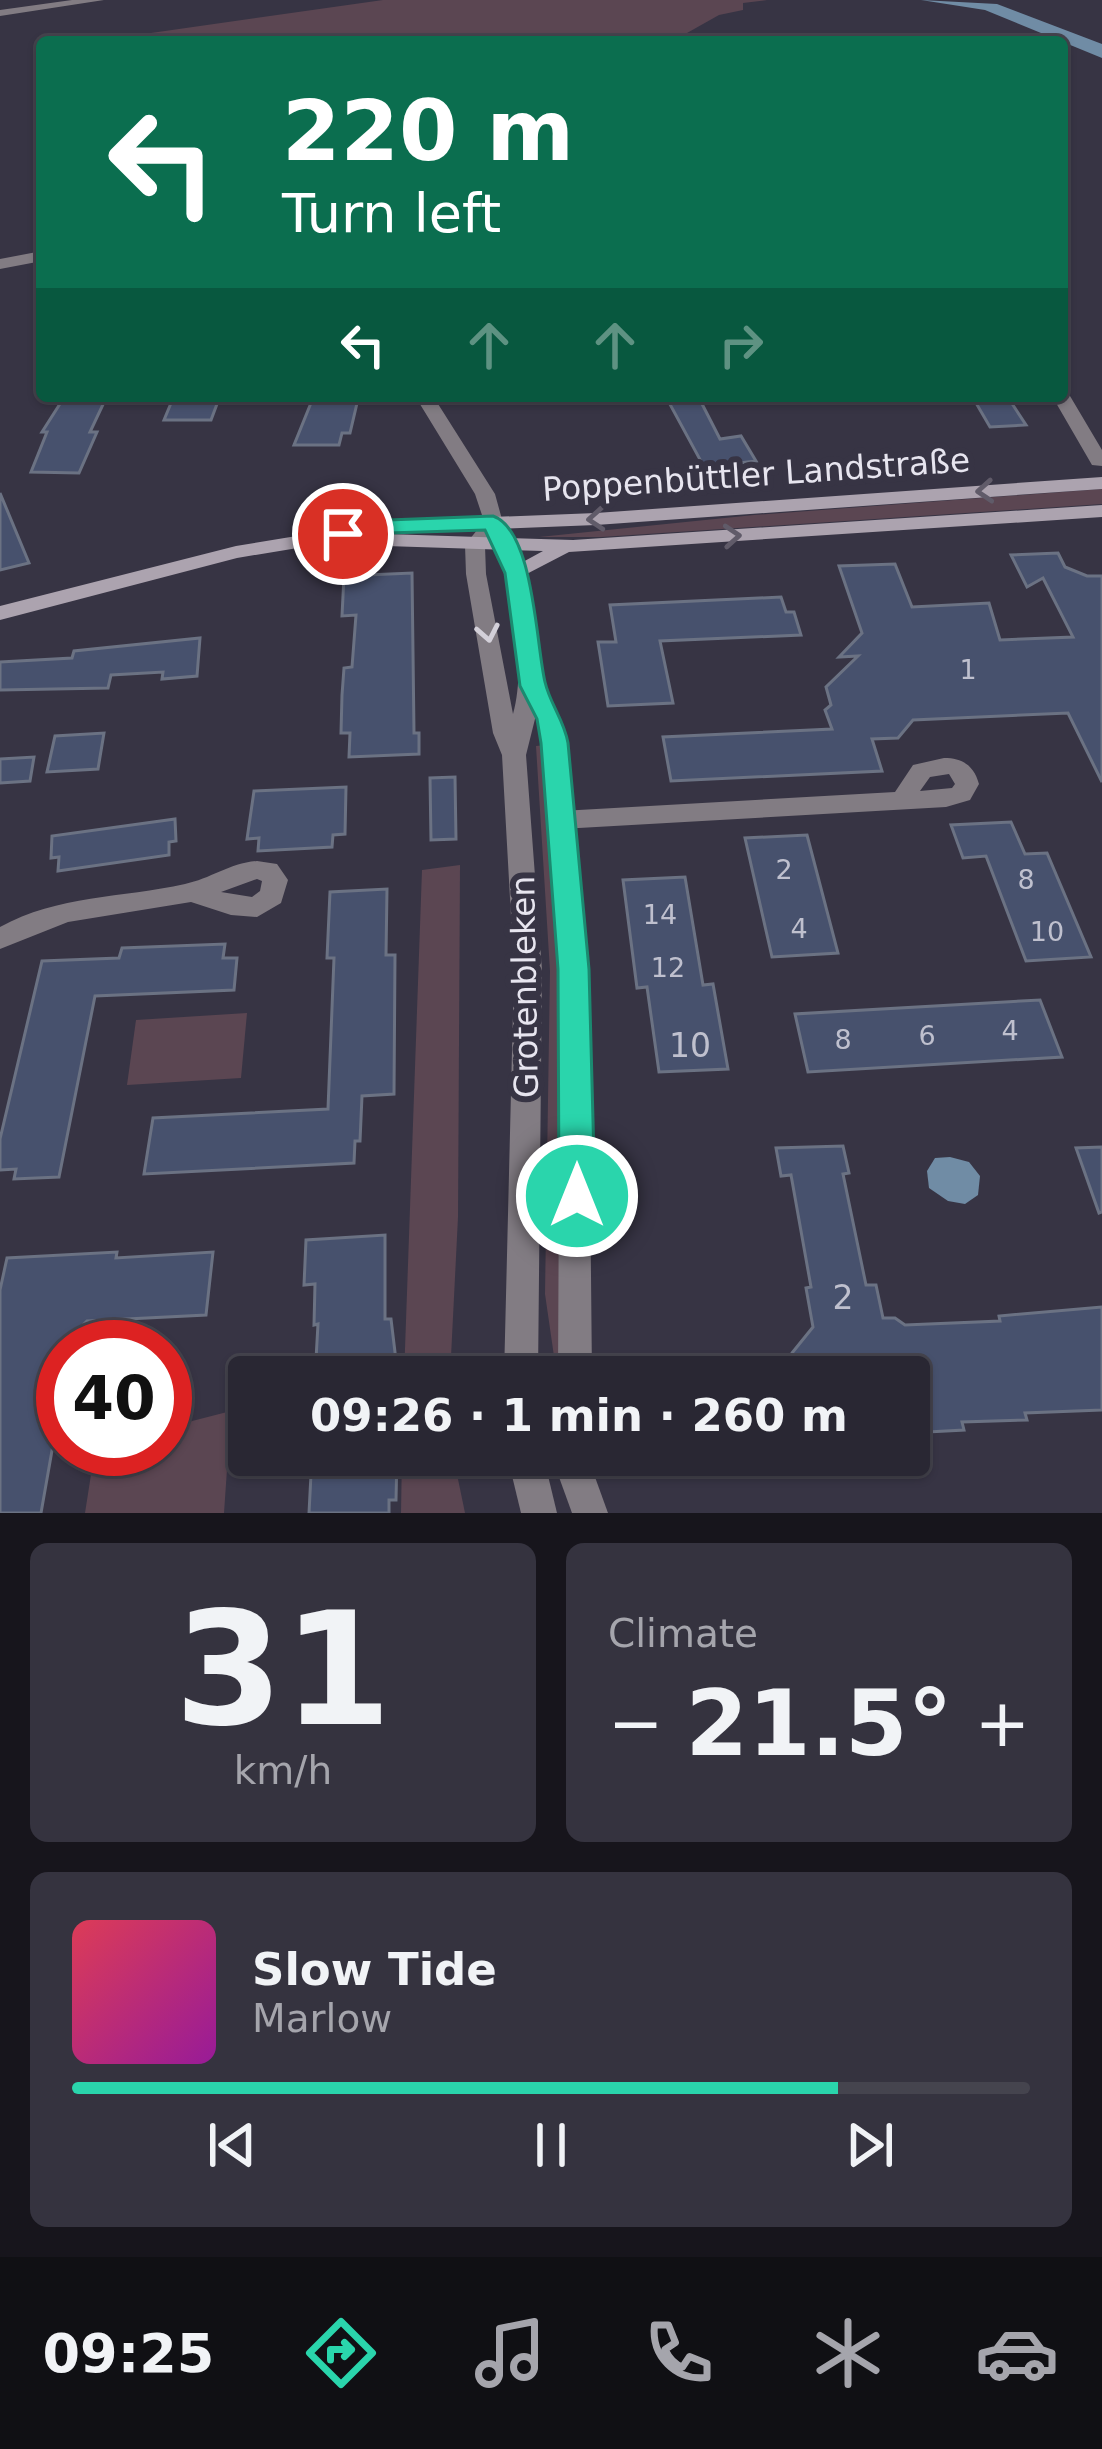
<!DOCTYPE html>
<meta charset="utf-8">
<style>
body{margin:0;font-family:"DejaVu Sans",sans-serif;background:#35333f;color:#f1f3f6;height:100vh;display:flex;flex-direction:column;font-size:45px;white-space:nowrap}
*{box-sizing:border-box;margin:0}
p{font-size:39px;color:#a5a5ac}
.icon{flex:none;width:66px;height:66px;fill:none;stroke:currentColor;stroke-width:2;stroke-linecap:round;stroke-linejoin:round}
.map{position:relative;height:1513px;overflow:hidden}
.details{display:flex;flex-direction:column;gap:30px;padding:30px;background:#17151c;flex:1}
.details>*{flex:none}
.hud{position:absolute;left:36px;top:36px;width:1032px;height:366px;border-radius:12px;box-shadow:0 3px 9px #0004,0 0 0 3px #45444e;background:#0b6e4f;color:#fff;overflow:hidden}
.speed{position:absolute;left:36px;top:1320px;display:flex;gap:24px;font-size:60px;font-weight:700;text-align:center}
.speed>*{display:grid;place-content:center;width:156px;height:156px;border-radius:50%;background:#292733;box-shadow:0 3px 9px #0004,0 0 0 3px #45444e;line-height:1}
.speed .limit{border:18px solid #d22;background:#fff;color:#111}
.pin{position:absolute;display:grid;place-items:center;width:102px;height:102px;color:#fff;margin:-51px;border:6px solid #fff;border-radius:50%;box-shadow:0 3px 12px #0007}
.me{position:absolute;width:132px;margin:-66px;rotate:0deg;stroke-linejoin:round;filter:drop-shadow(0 0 9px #0008)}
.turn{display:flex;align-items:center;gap:42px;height:252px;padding:0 48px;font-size:54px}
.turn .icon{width:156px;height:156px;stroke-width:2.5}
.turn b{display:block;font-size:84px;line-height:102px}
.lanes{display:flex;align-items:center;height:114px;padding:0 48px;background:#0003;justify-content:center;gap:60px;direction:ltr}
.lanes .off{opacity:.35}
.big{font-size:90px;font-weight:600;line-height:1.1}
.details .card{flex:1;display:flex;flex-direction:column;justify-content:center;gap:18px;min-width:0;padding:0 42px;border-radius:18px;background:#35333f}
.details .dial{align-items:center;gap:0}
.dial b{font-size:156px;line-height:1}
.song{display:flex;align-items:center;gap:36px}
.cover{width:144px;height:144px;border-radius:18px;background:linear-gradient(135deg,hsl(350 70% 55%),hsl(300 70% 35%))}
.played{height:12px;border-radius:6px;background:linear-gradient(90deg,#2ad5ac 80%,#45444e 80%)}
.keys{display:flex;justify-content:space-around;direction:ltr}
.heat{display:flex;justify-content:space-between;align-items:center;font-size:66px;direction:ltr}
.details .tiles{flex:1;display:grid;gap:30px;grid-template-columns:1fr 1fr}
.card:last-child{grid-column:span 2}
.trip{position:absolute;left:228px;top:1356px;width:702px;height:120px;border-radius:12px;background:#292733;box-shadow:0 3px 9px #0004,0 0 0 3px #45444e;font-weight:600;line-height:120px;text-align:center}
.menu{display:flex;height:192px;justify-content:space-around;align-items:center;background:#101014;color:#a5a5ac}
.menu .icon{width:84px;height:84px}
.menu .selected{color:#2ad5ac}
.menu b{font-size:54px;color:#f1f3f6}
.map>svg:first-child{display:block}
.green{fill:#5b4652}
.water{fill:#708ca5}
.building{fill:#47516d;stroke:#6b7283;stroke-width:3}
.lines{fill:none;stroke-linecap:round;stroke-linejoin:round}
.minor{fill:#827c83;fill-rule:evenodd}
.tertiary{fill:#827c83;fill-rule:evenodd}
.secondary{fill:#aca3af;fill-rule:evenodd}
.oneway{stroke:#605b69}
.oneway2{stroke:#d3d0d9}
.route{fill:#2ad5ac;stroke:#1b8a70;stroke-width:3}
.labels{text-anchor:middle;stroke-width:12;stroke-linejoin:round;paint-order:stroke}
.number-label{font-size:27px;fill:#bfc0ce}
.street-label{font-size:33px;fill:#e7e5ef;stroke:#373444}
.near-number-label{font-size:33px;fill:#bfc0ce}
</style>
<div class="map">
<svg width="1102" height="1513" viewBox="0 0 1102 1513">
<rect width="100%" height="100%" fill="#373444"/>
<g class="green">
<path d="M383,0h384l-24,3v7l-24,5 -48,27h-583z"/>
<path d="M1102,489v15l-501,33h-62l215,-22z"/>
<path d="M546,745l18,224 1,408h-8l-12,-83 5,-323 -14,-225z"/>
<path d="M460,865l-2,352 -8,160h-46l18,-507z"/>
<path d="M247,1013l-6,65 -114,7 9,-65z"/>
<path d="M231,1411l-7,102h-139l10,-64h70v-21z"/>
<path d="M402,1455h51l12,58h-64z"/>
</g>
<g class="water">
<path d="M921,0l76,4 105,40v14l-117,-48z"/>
<path d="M950,1157l19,5 11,14 -2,19 -13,9 -17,-3 -19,-13 -2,-17 8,-13z"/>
</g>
<g class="building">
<path d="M65,396h42l-17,36h7l-18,41 -48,-1 16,-40h-5z"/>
<path d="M174,396h46l-9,24h-47z"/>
<path d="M698,396l22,43 21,-3 15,25 -25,3 7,11 -28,3 -44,-81z"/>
<path d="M313,398l45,1 -8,34h-8l-3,12h-45z"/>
<path d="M1011,402l15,23 -36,2 -14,-24z"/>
<path d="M0,493l29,70 -29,7z"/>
<path d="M1058,553l7,14 22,9h15v206l-34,-69 -155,7 -15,18 -26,1 10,32 -211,10 -8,-44 169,-8 -7,-19 6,-5 -5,-18 32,-31 -19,1 23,-24 -23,-67 56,-2 17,43 77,-4 11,37 73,-3 -30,-59 -16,9 -16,-32z"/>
<path d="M412,573l2,160h5v21l-70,3 1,-24h-9l1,-38 2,-27 8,-1 4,-52 -14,1 2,-40z"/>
<path d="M781,597l5,15h8l7,23 -141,6 13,62 -65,3 -10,-64h18l-6,-37z"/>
<path d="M200,638l-3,38 -35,3 1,-7 -52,3 -3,13 -108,2v-28l72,-4 2,-7z"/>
<path d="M104,733l-6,36 -51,3 8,-36z"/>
<path d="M34,757l-4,24 -30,2v-24z"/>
<path d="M455,777l1,62 -25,1 -1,-62z"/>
<path d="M346,787l-1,47 -12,1 -1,12 -74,4 1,-13 -12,1 7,-48z"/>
<path d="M175,819l1,22 -7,1v13l-111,16 1,-14 -8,1 1,-22z"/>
<path d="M1011,822l14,32 22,-1 44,104 -65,4 -40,-105 -23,2 -12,-33z"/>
<path d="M807,835l31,118 -66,4 -27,-119z"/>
<path d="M685,877l18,108 10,-1 15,85 -69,3 -12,-85 -10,1 -14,-108z"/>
<path d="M387,889l-1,66h9l-1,139 -32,2 -2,45h-5l-1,22 -210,11 9,-56 175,-9 6,-151h-7l3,-66z"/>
<path d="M225,944l-2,14h14l-3,32 -139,6 -36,181 -45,2 2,-10 -16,1v-31l42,-178 77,-3 3,-10z"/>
<path d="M1040,1000l22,57 -254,15 -13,-58z"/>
<path d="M843,1146l6,27 -6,1 23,111h10l7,33h12l10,7 95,-4 -1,-5 103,-9v103l-77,3 2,7 -65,2 2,8 -55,3v-56h-114l-3,-24 21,-26 -7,-39 5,-1 -20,-112 -10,1 -5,-28z"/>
<path d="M1102,1147v65l-3,1 -23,-65z"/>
<path d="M385,1235v84h6l7,58h-83l3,-53 -4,1 1,-41 -11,1 2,-45z"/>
<path d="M117,1252l-1,6 97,-6 -7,63 -119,6 -15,15 -2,11h-7v41l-22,125h-41v-223l7,-32z"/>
<path d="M312,1455h85l-1,45h-7v13h-80z"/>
</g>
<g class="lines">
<g class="minor">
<path d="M72,0h32l-104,16v-6z"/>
<path d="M42,251v10l-42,8v-10z"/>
<path d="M1062,391l8,5 32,54v16l-10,-1 -40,-69h10z"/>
<path d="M415,396h18l62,98 8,29 -3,4h-14l-11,-33z"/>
<path d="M944,758c19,0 30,8 35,26l-9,16 -24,7 -385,22 -13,-9 13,-9 334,-19 18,-27zM949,774l6,10 -3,4 -32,3 10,-14z"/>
<path d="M257,861l20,3 11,16 -7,23 -24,14 -26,-2 -40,-13 -123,20 -68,27v-22c58,-32 122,-29 185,-43 25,-5 45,-21 72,-23zM257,879l5,2 -2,10 -8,6 -31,-5z"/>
</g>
<g class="tertiary">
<path d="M493,517c41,17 40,127 50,165 5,22 19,39 24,61l21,226 4,408h-34l2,-408 -17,-226 -7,-28 -10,40 16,215 -4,407h-34l10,-407 -12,-215 -9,-22 -27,-159 -1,-29 21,-26zM491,539c22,48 36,124 22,175l-27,-140 -1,-28z"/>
<path d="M507,1455h36l14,58h-36z"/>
<path d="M551,1455h36l21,58h-36z"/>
</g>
<g class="secondary">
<path d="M1102,477v12l-506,36 -208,8 -151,25 -237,62v-14l236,-60 152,-25 208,-8z"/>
<path d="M1102,505v12l-533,35 -52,27 -7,-2 -3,-4 3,-4 33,-18 -157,-5 -10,-6 10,-6 187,6z"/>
</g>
</g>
<defs><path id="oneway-chevron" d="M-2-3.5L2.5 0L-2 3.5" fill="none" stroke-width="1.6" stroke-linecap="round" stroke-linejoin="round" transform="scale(3)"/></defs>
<g class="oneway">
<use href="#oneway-chevron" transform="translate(985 491) rotate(176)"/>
<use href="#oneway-chevron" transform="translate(596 519) rotate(176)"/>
<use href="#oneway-chevron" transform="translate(732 536) rotate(-4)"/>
</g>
<use class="oneway2" href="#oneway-chevron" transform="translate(488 633) rotate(79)"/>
<path class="route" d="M493,516c41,14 43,129 52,166 5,22 19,38 23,61l21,226 6,227 -5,11 -13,5 -12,-5 -6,-11 -1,-227 -17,-226 -4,-24 -17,-33 -15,-113 -20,-43 -97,3 -45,8 -12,-7 3,-5 54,-9z"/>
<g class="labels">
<g class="number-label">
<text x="968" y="679">1</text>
<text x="784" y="879">2</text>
<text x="1026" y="889">8</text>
<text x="660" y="924">14</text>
<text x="799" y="938">4</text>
<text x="1047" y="941">10</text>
<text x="668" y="977">12</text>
<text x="1010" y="1040">4</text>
<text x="927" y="1045">6</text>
<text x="843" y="1049">8</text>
</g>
<g class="street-label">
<text transform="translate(756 474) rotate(-4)" y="12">Poppenbüttler Landstraße</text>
<text transform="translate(524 987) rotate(-91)" y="12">Grotenbleken</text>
</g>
<g class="near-number-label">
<text x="690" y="1057">10</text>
<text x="843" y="1309">2</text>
</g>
</g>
</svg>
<div class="speed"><div class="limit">40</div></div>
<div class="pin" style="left:343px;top:534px;background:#d93025"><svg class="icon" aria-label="arrive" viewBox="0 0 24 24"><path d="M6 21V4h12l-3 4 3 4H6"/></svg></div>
<svg class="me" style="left:577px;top:1196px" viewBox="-20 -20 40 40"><circle r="17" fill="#2ad5ac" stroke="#fff" stroke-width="3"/><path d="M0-11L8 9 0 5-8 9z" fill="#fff"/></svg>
<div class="trip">09:26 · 1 min · 260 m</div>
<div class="hud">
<div class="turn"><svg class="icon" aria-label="left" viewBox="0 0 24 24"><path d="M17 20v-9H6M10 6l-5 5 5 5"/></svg><div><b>220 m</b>Turn left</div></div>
<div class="lanes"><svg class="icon" aria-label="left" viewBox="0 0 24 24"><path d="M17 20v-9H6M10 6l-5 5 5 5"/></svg><svg class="icon off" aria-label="ahead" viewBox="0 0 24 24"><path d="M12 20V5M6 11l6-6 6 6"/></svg><svg class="icon off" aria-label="ahead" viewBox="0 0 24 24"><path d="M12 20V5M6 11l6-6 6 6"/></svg><svg class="icon off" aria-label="right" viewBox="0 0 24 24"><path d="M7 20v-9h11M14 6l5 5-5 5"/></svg></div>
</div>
</div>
<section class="details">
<div class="tiles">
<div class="card dial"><b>31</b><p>km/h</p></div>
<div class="card"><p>Climate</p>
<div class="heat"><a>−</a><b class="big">21.5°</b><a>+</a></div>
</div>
<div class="card">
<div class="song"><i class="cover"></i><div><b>Slow Tide</b><p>Marlow</p></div></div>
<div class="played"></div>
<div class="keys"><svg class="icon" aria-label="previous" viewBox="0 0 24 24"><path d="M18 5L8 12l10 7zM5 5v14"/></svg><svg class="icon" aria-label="pause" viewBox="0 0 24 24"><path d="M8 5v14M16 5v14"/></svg><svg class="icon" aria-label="next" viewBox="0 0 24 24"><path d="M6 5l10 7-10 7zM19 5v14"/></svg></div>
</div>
</div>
</section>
<nav class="menu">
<b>09:25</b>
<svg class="icon selected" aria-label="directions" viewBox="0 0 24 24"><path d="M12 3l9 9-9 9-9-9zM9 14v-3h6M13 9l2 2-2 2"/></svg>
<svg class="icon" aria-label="music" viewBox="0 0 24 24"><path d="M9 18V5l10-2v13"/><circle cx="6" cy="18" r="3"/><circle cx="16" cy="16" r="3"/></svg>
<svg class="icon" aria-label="phone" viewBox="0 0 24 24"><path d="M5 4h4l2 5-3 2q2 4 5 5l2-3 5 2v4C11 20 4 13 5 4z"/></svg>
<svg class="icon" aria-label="climate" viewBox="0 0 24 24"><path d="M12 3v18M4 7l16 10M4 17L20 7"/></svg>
<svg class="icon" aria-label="car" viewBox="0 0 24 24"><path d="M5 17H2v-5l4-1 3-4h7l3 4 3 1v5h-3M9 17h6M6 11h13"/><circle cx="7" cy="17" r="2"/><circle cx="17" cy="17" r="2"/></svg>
</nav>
